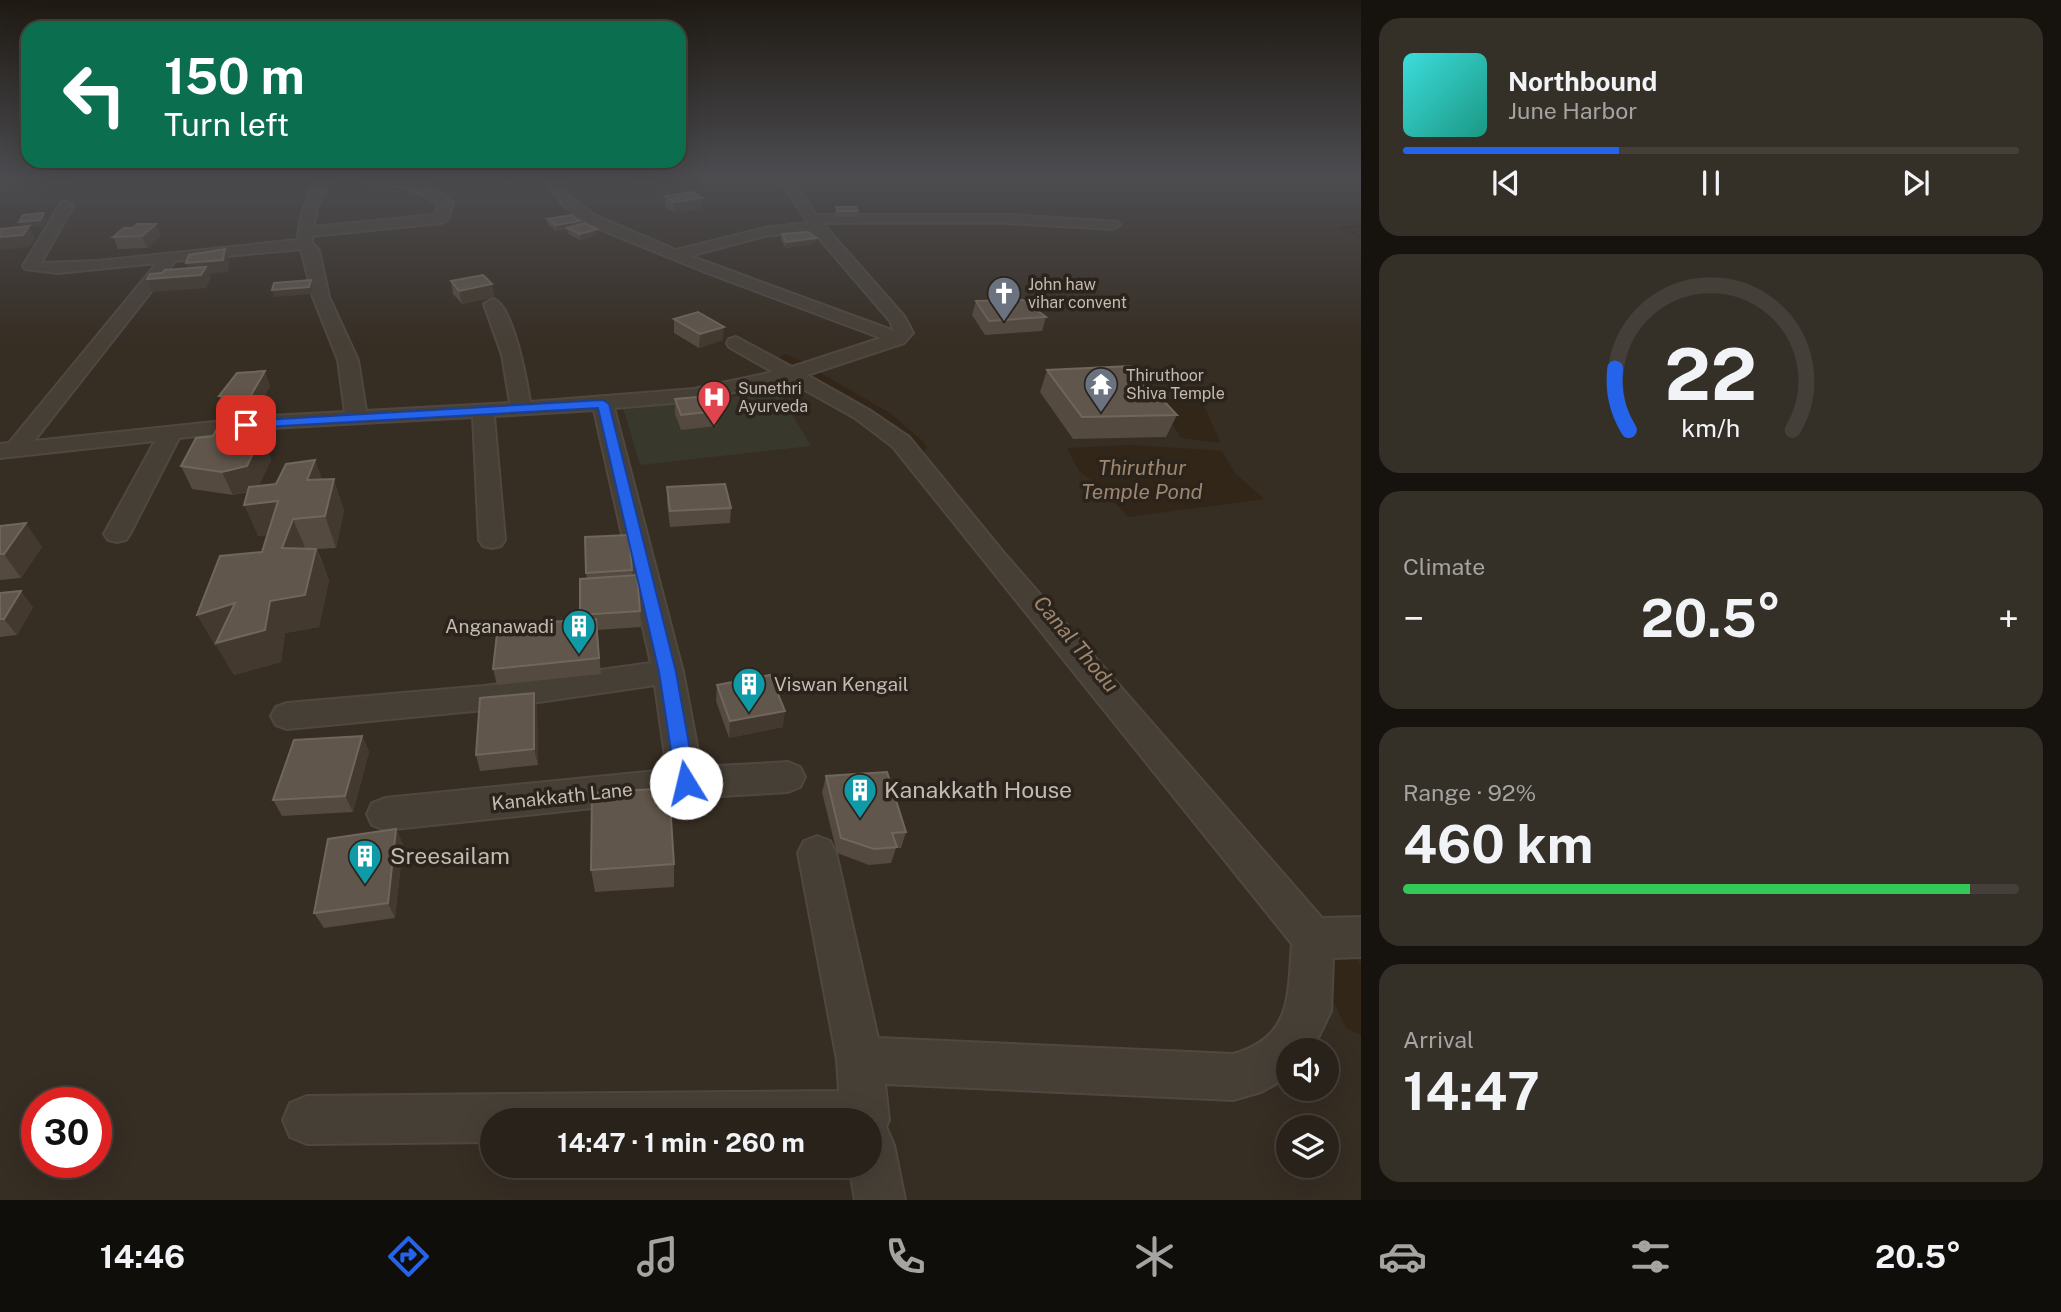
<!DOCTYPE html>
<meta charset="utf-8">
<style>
body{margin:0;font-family:"Public Sans",sans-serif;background:#342f27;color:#f1f3f6;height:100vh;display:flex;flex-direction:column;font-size:26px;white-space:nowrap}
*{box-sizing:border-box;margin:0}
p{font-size:23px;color:#a5a4a2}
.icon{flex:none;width:38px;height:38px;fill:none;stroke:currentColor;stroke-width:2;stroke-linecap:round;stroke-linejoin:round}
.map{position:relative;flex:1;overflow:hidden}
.sheet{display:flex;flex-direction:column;gap:18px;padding:18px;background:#16130e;width:700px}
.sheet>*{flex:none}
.top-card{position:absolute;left:21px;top:21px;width:665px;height:147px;border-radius:21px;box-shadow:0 7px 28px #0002,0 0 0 2px #443f39;background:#0b6e4f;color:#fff;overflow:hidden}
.buttons{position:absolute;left:1276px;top:1038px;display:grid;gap:14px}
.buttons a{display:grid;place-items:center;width:63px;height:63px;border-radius:50%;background:#28221a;box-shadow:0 7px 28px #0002,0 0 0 2px #443f39;font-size:35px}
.speed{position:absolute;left:21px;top:1087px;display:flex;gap:14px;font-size:35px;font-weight:700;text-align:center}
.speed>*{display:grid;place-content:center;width:91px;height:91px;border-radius:50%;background:#28221a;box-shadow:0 7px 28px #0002,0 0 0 2px #443f39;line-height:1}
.speed .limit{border:10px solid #d22;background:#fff;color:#111}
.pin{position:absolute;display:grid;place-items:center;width:60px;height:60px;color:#fff;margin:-30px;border-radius:14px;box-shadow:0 4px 10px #0006}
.me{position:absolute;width:77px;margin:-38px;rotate:351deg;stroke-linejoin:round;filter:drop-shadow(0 0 5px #0008)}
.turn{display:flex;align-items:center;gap:24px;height:147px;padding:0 28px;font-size:32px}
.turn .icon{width:91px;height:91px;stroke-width:2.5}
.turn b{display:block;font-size:49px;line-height:60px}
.big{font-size:52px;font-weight:700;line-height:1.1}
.sheet .card{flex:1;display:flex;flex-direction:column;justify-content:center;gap:10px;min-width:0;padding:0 24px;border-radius:21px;background:#342f27}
.sheet .dial{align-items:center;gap:0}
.dial svg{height:182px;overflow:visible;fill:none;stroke:#443f39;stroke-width:7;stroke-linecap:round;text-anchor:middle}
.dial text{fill:#f1f3f6;stroke:none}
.song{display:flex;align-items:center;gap:21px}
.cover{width:84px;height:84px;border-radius:10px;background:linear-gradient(135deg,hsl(180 70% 55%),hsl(170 70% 35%))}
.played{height:7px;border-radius:4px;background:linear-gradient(90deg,#2563eb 35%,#443f39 35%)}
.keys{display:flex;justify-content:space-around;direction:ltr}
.heat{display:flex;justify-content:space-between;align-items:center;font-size:38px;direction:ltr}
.charge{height:10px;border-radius:5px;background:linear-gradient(90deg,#34c759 92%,#443f39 0)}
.trip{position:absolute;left:480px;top:1108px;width:402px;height:70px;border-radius:35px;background:#28221a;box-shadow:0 7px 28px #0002,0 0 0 2px #443f39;font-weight:700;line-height:70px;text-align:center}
.tab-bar{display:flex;height:112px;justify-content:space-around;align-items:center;background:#100e0a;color:#a5a4a2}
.tab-bar .icon{width:49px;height:49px}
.tab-bar .active{color:#2563eb}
.tab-bar b{font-size:32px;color:#f1f3f6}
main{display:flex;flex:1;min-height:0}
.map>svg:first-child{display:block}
.medical{fill:#38382d}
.water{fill:#322618}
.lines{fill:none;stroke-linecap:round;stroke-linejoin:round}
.stream{stroke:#322618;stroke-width:3.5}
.canal{fill:#322618;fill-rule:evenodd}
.minor-casing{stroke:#504840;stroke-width:4}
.minor{fill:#463f36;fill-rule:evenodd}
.wall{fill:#544a3f}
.shaded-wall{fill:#43392e}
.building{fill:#60564b;stroke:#70665b;stroke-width:2}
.route{fill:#2563eb;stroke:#184099;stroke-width:2}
.labels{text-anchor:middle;stroke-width:7;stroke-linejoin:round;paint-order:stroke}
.far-poi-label{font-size:16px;fill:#c3bbb1;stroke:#2b241c;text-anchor:start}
.poi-label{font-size:19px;fill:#c3bbb1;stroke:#2b241c;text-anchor:end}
.street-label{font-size:19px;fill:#c3bbb1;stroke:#2b241c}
.water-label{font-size:21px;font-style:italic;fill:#9e866e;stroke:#2b241c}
.near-poi-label{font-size:23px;fill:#c3bbb1;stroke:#2b241c;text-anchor:start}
</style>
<main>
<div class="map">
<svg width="1361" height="1200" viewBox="0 0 1361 1200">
<rect width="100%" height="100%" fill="#362d23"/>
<path class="medical" d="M779,392l32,54 -171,19 -17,-57z"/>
<g class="water">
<path d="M1157,399l44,1 20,43 -40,-5z"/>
<path d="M1132,445l90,6 13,22 29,26 -136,18 -29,-31 -20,-15 -12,-23z"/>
</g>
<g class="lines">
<path class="stream" d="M1361,226l-19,2 19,9"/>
<g class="canal">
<path d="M786,354l18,8 3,4 -3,4c-10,3 -21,-1 -28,-10z"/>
<path d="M817,371l73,42 34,29 3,5 -3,5h-16l-34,-29 -64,-42 -3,-4 3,-4z"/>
<path d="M1331,931l14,6 16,30v68l-15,-7 -36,-77 7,-14z"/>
</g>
<defs>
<path id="minor" d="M357,178c31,-2 72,0 96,25l-5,16 -7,4 -129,13v7l7,7 10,47 29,63 8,51 144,-8 -8,-48 -18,-51 9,-5c20,5 34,83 37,103l164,-13 79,-17 -44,-25 -2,-4 2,-4 7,-2 56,30 89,-29 -176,-66 -113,-46 -29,-21 -18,-27h12l11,17 26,20 82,35 89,-22 43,-5 -29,-45h12l25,37h193l109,7 2,3 -7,4 -104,-6h-187l82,93 9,17 -9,10 -97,32 62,35 40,27 95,116 318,365 39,-1v40l-28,1 -2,53 -19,39h-24v27l-27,15 -28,8 -348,-16 4,36 -3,7 8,18 11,55h-50l-6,-34h21v-46h-378v22l-185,2 -17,-7 -7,-17 7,-17 17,-7 532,-5 -2,-31 -39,-207 6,-12 13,-5 13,5 6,12 42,185 355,16c59,-16 55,-58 59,-110l-399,-497 -38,-29 -68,-38 -93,21 -80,7 69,264 18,95 87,-5 12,5 5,10 -5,10 -12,5 -102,6 -301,32 -13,-5 -5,-11 5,-11 13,-5 282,-28 -12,-85 -171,25 -197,19 -11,-4 -5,-9 5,-9 11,-4 197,-17 167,-23 -57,-253 -100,6 11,124 -4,6 -9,2 -9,-2 -4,-6 -6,-123 -202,11 -92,10 -49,96 -4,6 -9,2 -9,-2 -4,-6 51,-93 -155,17v-14l9,-1 148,-180 -99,10 -33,-4 -2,-3 38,-63 5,-1 7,4 -32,57 57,-2 200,-21c1,-20 7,-40 19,-58l4,-1 6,4 -9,20 -5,22 122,-12 4,-11c-13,-8 -27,-15 -43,-19 -12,-2 -30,0 -39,-7zM813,231l77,90 4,10 -204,-75 75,-20zM301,249l12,48 25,63 7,52 -74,4 -237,25 141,-180z"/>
</defs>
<use href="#minor" class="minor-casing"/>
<use href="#minor" class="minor"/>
</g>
<g class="wall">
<path d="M665,196l36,13 -27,4 -9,-6z"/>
<path d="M836,207l22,4 -1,6h-20l-2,-4z"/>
<path d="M547,219l33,5 17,5v6l-17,5 -12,-6 -1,-5 -10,2 -9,-6z"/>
<path d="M133,228l28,8 -14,12 -29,1 -5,-12z"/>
<path d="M782,234l34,4 -1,6 -29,4 -5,-8z"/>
<path d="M451,281l41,3 2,13 -32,7 -9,-10z"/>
<path d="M976,301l70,16 -4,14 -57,4 -13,-20z"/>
<path d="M674,319l49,21 -24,8 -25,-15z"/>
<path d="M1047,370l130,45 -11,22 -93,2 -33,-47z"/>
<path d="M270,386l-14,25 -30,-1 -7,-14z"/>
<path d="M675,399l42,12v15l-36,4 -6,-16z"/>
<path d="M257,424l14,36 -12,25 17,-1 39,-24 7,20 22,30 -8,38 -19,1 12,31 -10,47 -34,6 -4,29 -47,13 -17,-29h-2l47,-94 5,-17 -9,1 -10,-44 -15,3 -41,-6 -11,-23 32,-30z"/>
<path d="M667,487l64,21 -1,15 -60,4 -3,-24z"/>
<path d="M0,526l42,21 -21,31 -21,2z"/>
<path d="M632,570l8,41 1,16 -44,3 4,44 -104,11 -4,-16 88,-49 -1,-5 7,-37 -1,-5z"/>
<path d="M0,593l33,14 -16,28 -17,2z"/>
<path d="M717,685l66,42 -54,11 -13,-37z"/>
<path d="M534,693l3,16 1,56 -58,6 -4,-16z"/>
<path d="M362,736l7,16 -16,60 -71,4 -9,-16z"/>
<path d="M826,776l80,56 -5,16h-5l-5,15 -22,2 -32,-12 -15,-61z"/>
<path d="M396,829l7,16 -8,73 -71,10 -10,-15z"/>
<path d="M674,864v23l-79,5 -4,-22z"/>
</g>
<g class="shaded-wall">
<path d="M702,198l-1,11 -27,4v-11z"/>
<path d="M44,213l3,6 -4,7 -14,1 6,11 -6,9 -29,3v-13l22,-9 -3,-6z"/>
<path d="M580,221v6l-13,1v1l-10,2 -1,-6z"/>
<path d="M156,224l5,12 -14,12 -5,-12z"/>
<path d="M597,229v6l-17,5v-6z"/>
<path d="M816,238l-1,6 -29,4v-6z"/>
<path d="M225,249l5,13 -2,10 -19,2 2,5 -5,9 -54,4 -5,-13 44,-3 -5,-13z"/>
<path d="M311,280l2,6 -2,8 -37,3 -2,-7z"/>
<path d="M492,284l2,13 -32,7 -3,-13z"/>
<path d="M724,327l-1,13 -24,8 1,-14z"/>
<path d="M265,371l5,15 -14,25 -6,-14z"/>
<path d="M257,424l14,36 -14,29 -24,6 -11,-23z"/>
<path d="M315,460l11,30 -19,-10z"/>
<path d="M334,479l10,31 -8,38 -11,-32z"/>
<path d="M278,501l15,18 13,31 -24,-2 6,-16 -30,4 -14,-31z"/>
<path d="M26,523l16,24 -21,31 -17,-24z"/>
<path d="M316,549l13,31 -10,47 -34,6 -4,29 -47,13 -17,-29h-2l-18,-31 38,-12 35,-2z"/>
<path d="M21,591l12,16 -16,28 -13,-16z"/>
<path d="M534,693l3,16 1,56 -4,-16z"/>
<path d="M785,711l-2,16 -54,11 1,-17z"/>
<path d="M362,736l7,16 -16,60 -8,-16z"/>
<path d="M396,829l7,16 -8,73 -7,-15z"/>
</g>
<g class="building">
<path d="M692,192l10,6 -28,4 -9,-6z"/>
<path d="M836,207h20l2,4h-20z"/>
<path d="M44,213l-4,7 -21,2 4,-7z"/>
<path d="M571,215l9,6 -24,4 -9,-6z"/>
<path d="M584,223l13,6 -17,5 -13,-6z"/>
<path d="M137,224h19l-14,12 -29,1 11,-9h9z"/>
<path d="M29,226l-6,9 -23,2v-8z"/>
<path d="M808,232l8,6 -30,4 -4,-8z"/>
<path d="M225,249l-2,11 -37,3 3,-8z"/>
<path d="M206,267l-5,8 -54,4 3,-5 12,-1 3,-3z"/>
<path d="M483,275l9,9 -33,7 -8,-10z"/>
<path d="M311,280l-2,7 -37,3 2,-7z"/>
<path d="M1023,300l23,17 -57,4 -13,-20z"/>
<path d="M698,312l26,15 -24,7 -26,-15z"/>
<path d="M1131,366l46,49 -95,2 -35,-47z"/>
<path d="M265,371l-15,26 -31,-1 18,-23z"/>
<path d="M710,396l7,15 -36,4 -6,-16z"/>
<path d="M257,424l4,13 -14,29 -25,6 -41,-6 15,-28 17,-2 5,-9z"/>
<path d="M315,460l-8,20 27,-1 -9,37 -32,3 -11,29 34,1 -11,46 -35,6 -5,29 -49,13 19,-40 -38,12 23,-59 42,-4 16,-51 -34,4 5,-18 27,-3 10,-20z"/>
<path d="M725,484l6,24 -61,3 -3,-24z"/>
<path d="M26,523l-22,31h-4v-28z"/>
<path d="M629,535l3,35 -46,3 -1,-36z"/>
<path d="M637,575l3,36 -60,4v-36z"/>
<path d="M21,591l-17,28h-4v-26z"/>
<path d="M596,619l3,39 -106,11 5,-44z"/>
<path d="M770,675l15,36 -55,10 -13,-36z"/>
<path d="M534,693v56l-58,6 4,-57z"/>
<path d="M362,736l-17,60 -72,4 21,-60z"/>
<path d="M887,772l19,60 -14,1 5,14 -23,2 -33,-11 -15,-62z"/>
<path d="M669,788l5,76 -83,6 1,-77z"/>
<path d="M396,829l-8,74 -74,10 14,-74z"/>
</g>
<linearGradient id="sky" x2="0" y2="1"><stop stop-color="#1e1913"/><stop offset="0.51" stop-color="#4c4c50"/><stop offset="1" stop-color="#4c4c50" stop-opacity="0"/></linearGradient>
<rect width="1361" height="346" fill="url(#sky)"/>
<path class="route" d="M603,400l6,4 67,268 20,111 -3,6 -7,2 -7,-2 -3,-6 -17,-111 -61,-264 -352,20 -6,-3 6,-4z"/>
<defs>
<symbol id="church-pin" viewBox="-11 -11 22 30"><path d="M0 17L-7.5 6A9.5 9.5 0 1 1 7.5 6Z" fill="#6b7280" stroke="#2b241c"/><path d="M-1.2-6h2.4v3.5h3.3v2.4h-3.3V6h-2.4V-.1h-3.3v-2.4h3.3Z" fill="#fff"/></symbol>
<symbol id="temple-pin" viewBox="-11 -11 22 30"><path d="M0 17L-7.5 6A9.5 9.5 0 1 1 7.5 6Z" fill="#6b7280" stroke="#2b241c"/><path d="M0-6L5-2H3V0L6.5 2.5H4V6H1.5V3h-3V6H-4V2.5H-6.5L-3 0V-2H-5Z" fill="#fff"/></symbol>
<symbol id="hospital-pin" viewBox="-11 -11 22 30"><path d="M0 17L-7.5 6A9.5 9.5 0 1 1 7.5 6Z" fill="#e0444e" stroke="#2b241c"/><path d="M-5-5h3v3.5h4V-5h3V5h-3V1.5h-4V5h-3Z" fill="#fff"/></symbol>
<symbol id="building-pin" viewBox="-11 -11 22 30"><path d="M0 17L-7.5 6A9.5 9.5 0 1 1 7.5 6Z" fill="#0f9aa8" stroke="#2b241c"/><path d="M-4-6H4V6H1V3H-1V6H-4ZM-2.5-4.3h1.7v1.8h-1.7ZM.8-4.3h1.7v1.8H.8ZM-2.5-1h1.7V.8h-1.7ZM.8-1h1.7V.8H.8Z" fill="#fff"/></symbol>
</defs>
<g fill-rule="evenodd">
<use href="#church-pin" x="985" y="274" width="38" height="52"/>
<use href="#temple-pin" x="1082" y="365" width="38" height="52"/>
<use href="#hospital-pin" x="695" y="378" width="38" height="52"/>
<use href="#building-pin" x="560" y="607" width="38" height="52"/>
<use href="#building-pin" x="730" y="665" width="38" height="52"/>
<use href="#building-pin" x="841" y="771" width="38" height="52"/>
<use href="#building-pin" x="346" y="837" width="38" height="52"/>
</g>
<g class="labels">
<g class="far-poi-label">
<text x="1028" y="290">John haw<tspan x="1028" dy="18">vihar convent</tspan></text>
<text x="1126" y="381">Thiruthoor<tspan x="1126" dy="18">Shiva Temple</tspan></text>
<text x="738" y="394">Sunethri<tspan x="738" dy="18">Ayurveda</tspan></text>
</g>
<g class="poi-label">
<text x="554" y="633">Anganawadi</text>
<text x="774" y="691" text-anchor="start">Viswan Kengail</text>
</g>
<g class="street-label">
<text transform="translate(562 796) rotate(-6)" y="7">Kanakkath Lane</text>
</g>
<g class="water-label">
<text x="1142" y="475">Thiruthur<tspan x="1142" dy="24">Temple Pond</tspan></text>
<text transform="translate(1076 644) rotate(50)" y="7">Canal Thodu</text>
</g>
<g class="near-poi-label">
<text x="884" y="798">Kanakkath House</text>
<text x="390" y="864">Sreesailam</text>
</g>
</g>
</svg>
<div class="buttons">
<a><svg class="icon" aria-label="sound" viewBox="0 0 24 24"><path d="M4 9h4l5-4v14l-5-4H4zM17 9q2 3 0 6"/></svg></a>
<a><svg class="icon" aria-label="layers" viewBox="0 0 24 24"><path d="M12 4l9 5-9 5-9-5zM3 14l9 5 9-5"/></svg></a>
</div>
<div class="speed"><div class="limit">30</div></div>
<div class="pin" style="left:246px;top:425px;background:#d93025"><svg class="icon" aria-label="arrive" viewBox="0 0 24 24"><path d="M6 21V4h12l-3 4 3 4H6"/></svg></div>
<svg class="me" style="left:686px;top:783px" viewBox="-20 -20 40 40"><circle r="19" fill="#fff"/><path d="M0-13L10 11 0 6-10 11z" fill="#2563eb"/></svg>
<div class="trip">14:47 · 1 min · 260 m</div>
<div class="top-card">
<div class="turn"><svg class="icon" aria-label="left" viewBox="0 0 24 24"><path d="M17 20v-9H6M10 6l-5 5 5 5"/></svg><div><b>150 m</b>Turn left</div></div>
</div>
</div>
<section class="sheet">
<div class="card">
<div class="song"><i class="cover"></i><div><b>Northbound</b><p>June Harbor</p></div></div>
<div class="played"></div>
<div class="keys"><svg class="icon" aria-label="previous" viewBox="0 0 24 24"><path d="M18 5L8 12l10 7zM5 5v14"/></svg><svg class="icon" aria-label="pause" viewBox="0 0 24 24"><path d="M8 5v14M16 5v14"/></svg><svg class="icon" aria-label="next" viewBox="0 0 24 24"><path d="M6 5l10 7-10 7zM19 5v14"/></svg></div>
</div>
<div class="card dial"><svg viewBox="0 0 100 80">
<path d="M14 69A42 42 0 1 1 86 69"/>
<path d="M14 69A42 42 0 0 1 8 42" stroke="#2563eb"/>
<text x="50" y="56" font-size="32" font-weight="700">22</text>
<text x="50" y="72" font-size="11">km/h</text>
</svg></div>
<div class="card"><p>Climate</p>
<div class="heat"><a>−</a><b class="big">20.5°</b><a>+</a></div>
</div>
<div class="card"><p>Range · 92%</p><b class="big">460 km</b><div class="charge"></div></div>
<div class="card"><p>Arrival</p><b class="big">14:47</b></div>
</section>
</main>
<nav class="tab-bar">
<b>14:46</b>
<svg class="icon active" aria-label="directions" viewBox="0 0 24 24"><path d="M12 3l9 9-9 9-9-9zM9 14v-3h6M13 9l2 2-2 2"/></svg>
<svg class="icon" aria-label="music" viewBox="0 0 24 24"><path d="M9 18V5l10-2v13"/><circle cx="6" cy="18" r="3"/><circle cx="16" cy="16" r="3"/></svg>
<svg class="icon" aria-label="phone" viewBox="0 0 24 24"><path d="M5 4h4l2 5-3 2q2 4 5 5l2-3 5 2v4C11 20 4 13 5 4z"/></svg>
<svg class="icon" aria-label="climate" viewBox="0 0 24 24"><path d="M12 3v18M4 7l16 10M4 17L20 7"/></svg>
<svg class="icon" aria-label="car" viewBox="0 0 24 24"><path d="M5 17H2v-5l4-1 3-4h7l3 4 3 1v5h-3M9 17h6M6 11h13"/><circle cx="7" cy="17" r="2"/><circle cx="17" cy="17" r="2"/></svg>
<svg class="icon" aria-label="filters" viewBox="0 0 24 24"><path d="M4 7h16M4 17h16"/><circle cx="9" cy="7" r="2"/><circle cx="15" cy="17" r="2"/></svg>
<b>20.5°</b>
</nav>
